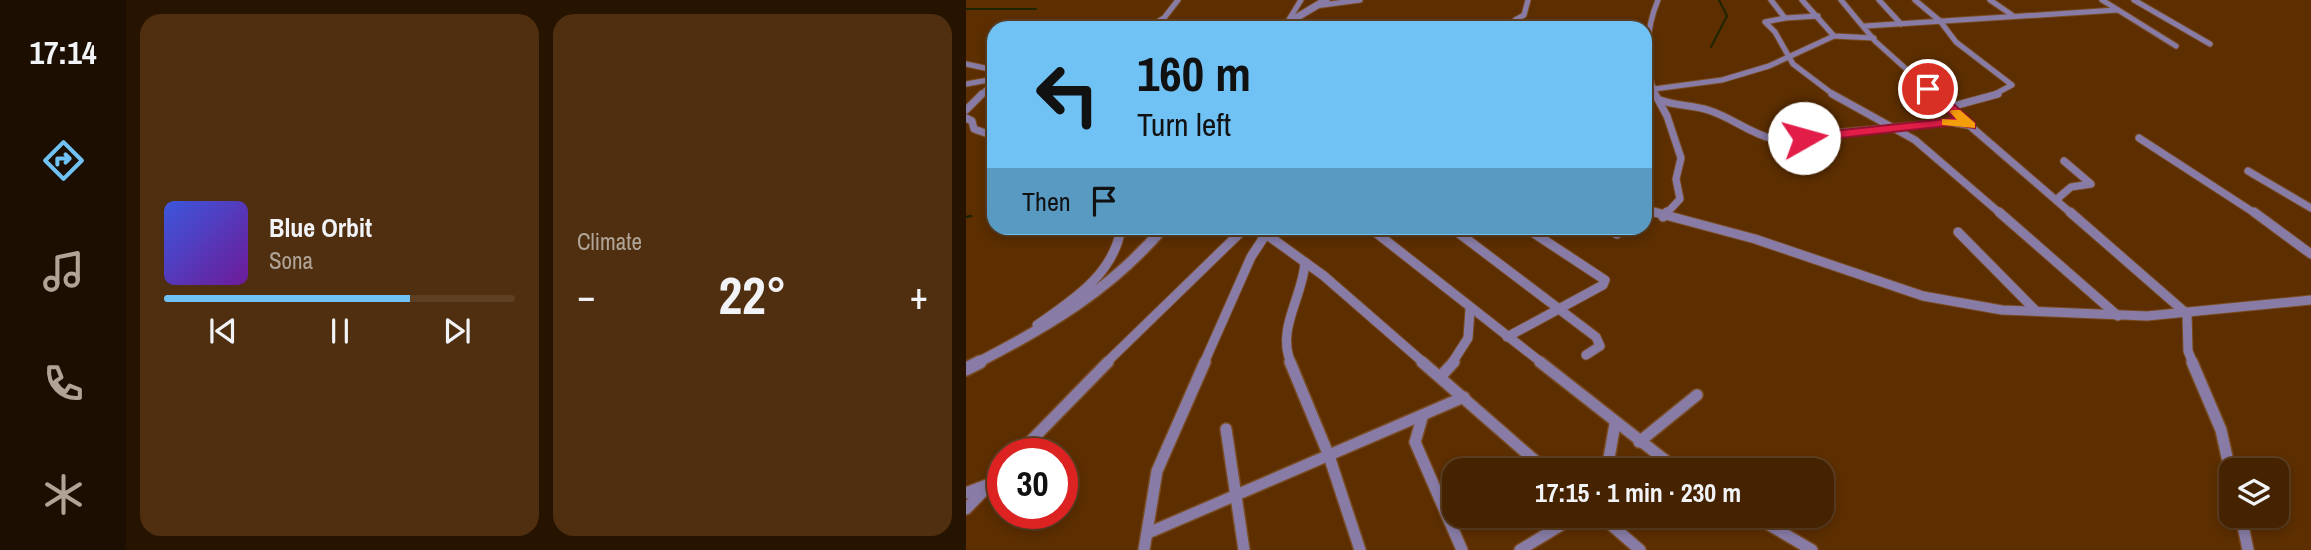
<!DOCTYPE html>
<meta charset="utf-8">
<style>
body{margin:0;font-family:"Archivo Narrow",sans-serif;background:#4f2f0f;color:#f1f3f6;height:100vh;display:flex;flex-direction:column;font-size:26px;white-space:nowrap}
*{box-sizing:border-box;margin:0}
p{font-size:23px;color:#b0a499}
.icon{flex:none;width:38px;height:38px;fill:none;stroke:currentColor;stroke-width:2;stroke-linecap:round;stroke-linejoin:round}
.map{position:relative;flex:1;overflow:hidden}
.sheet{display:flex;flex-direction:column;gap:14px;padding:14px;background:#261300;width:840px}
.sheet>*{flex:none}
.hud{position:absolute;left:21px;top:21px;width:665px;height:214px;border-radius:21px;box-shadow:0 4px 10px #0003,0 0 0 2px #5d3f22;background:#70c1f4;color:#111;overflow:hidden}
.buttons{position:absolute;left:1253px;top:458px;display:grid;gap:14px}
.buttons a{display:grid;place-items:center;width:70px;height:70px;border-radius:14px;background:#452200;box-shadow:0 4px 10px #0003,0 0 0 2px #5d3f22;font-size:35px}
.speed{position:absolute;left:21px;top:438px;display:flex;gap:14px;font-size:35px;font-weight:700;text-align:center}
.speed>*{display:grid;place-content:center;width:91px;height:91px;border-radius:50%;background:#452200;box-shadow:0 4px 10px #0003,0 0 0 2px #5d3f22;line-height:1}
.speed .limit{border:10px solid #d22;background:#fff;color:#111}
.pin{position:absolute;display:grid;place-items:center;width:60px;height:60px;color:#fff;margin:-30px;border:4px solid #fff;border-radius:50%;box-shadow:0 2px 7px #0007}
.me{position:absolute;width:77px;margin:-38px;rotate:83deg;stroke-linejoin:round;filter:drop-shadow(0 0 5px #0008)}
.turn{display:flex;align-items:center;gap:24px;height:147px;padding:0 35px;font-size:32px}
.turn .icon{width:91px;height:91px;stroke-width:2.5}
.turn b{display:block;font-size:49px;line-height:60px}
.then{display:flex;align-items:center;height:66px;padding:0 35px;background:#0003;gap:14px;font-size:26px}
.big{font-size:52px;font-weight:700;line-height:1.1}
.sheet .tile{flex:1;display:flex;flex-direction:column;justify-content:center;gap:10px;min-width:0;padding:0 24px;border-radius:21px;background:#4f2f0f}
.song{display:flex;align-items:center;gap:21px}
.cover{width:84px;height:84px;border-radius:10px;background:linear-gradient(135deg,hsl(230 70% 55%),hsl(280 70% 35%))}
.played{height:7px;border-radius:4px;background:linear-gradient(90deg,#70c1f4 70%,#5d3f22 70%)}
.keys{display:flex;justify-content:space-around;direction:ltr}
.heat{display:flex;justify-content:space-between;align-items:center;font-size:38px;direction:ltr}
.sheet .tiles{flex:1;display:grid;gap:14px;grid-template-columns:repeat(2,1fr)}
.trip{position:absolute;left:476px;top:458px;width:392px;height:70px;border-radius:21px;background:#452200;box-shadow:0 4px 10px #0003,0 0 0 2px #5d3f22;font-weight:700;line-height:70px;text-align:center}
main{display:flex;flex:1;min-height:0}
.menu{display:flex;flex-direction:column;width:126px;justify-content:space-around;align-items:center;background:#1c0e00;color:#b0a499}
.menu .icon{width:49px;height:49px}
.menu .active{color:#70c1f4}
.menu b{font-size:32px;color:#f1f3f6}
.map>svg:first-child{display:block}
.lines{fill:none;stroke-linecap:round;stroke-linejoin:round}
.stream-far1{stroke:#1f2400;stroke-width:2}
.stream{stroke:#1f2400;stroke-width:2.5}
.minor-far3-casing{stroke:#784b21;stroke-width:7}
.minor-far2-casing{stroke:#784b21;stroke-width:9}
.minor-far1-casing{stroke:#784b21;stroke-width:11}
.minor-casing{stroke:#784b21;stroke-width:14}
.tertiary-far2-casing{stroke:#784b21;stroke-width:9}
.tertiary-far1-casing{stroke:#784b21;stroke-width:13}
.tertiary-casing{stroke:#784b21;stroke-width:16}
.minor-far3{stroke:#887ca6;stroke-width:5}
.minor-far2{stroke:#887ca6;stroke-width:7}
.minor-far1{stroke:#887ca6;stroke-width:9}
.minor{stroke:#887ca6;stroke-width:11}
.tertiary-far2{stroke:#887ca6;stroke-width:7}
.tertiary-far1{stroke:#887ca6;stroke-width:10}
.tertiary{stroke:#887ca6;stroke-width:13}
.route{fill:#e11d48;stroke:#92132f;stroke-width:2}
.slow{fill:#f59e0b}
</style>
<main>
<nav class="menu">
<b>17:14</b>
<svg class="icon active" aria-label="directions" viewBox="0 0 24 24"><path d="M12 3l9 9-9 9-9-9zM9 14v-3h6M13 9l2 2-2 2"/></svg>
<svg class="icon" aria-label="music" viewBox="0 0 24 24"><path d="M9 18V5l10-2v13"/><circle cx="6" cy="18" r="3"/><circle cx="16" cy="16" r="3"/></svg>
<svg class="icon" aria-label="phone" viewBox="0 0 24 24"><path d="M5 4h4l2 5-3 2q2 4 5 5l2-3 5 2v4C11 20 4 13 5 4z"/></svg>
<svg class="icon" aria-label="climate" viewBox="0 0 24 24"><path d="M12 3v18M4 7l16 10M4 17L20 7"/></svg>
</nav>
<section class="sheet">
<div class="tiles">
<div class="tile">
<div class="song"><i class="cover"></i><div><b>Blue Orbit</b><p>Sona</p></div></div>
<div class="played"></div>
<div class="keys"><svg class="icon" aria-label="previous" viewBox="0 0 24 24"><path d="M18 5L8 12l10 7zM5 5v14"/></svg><svg class="icon" aria-label="pause" viewBox="0 0 24 24"><path d="M8 5v14M16 5v14"/></svg><svg class="icon" aria-label="next" viewBox="0 0 24 24"><path d="M6 5l10 7-10 7zM19 5v14"/></svg></div>
</div>
<div class="tile"><p>Climate</p>
<div class="heat"><a>−</a><b class="big">22°</b><a>+</a></div>
</div>
</div>
</section>
<div class="map">
<svg width="1345" height="550" viewBox="0 0 1345 550">
<rect width="100%" height="100%" fill="#5c2e00"/>
<g class="lines">
<g class="stream-far1">
<path d="M0,9h70"/>
<path d="M745,47l16,-31 -8,-16"/>
</g>
<path class="stream" d="M0,217l5,-1"/>
<defs>
<g id="minor-far3">
<path d="M805,0l14,18 -20,4 10,10 18,32 41,31"/>
<path d="M836,0l32,36 40,2"/>
<path d="M875,0l34,41 60,54"/>
<path d="M913,0l22,24"/>
<path d="M949,0l25,21 16,21 56,43 -19,10"/>
<path d="M1024,0l22,15"/>
<path d="M1136,0l74,46"/>
<path d="M1168,0l76,44"/>
<path d="M349,6l45,-6"/>
<path d="M819,18l33,-2"/>
<path d="M319,26l16,-26"/>
<path d="M899,26l252,-16"/>
<path d="M181,28l17,-10 14,-18"/>
<path d="M550,28l-1,-8 9,-5 4,-15"/>
<path d="M0,64l28,6"/>
<path d="M0,84l28,-5"/>
<path d="M688,89l68,-9 47,-14 65,-30"/>
<path d="M15,95l13,-13"/>
<path d="M690,95c-13,-28 -10,-67 2,-95"/>
</g>
<g id="minor-far2">
<path d="M689,94l12,22 14,42 -5,21 4,20 -14,15"/>
<path d="M866,94l83,46 86,74"/>
<path d="M967,94l139,120"/>
<path d="M694,100c16,6 32,5 48,10 23,7 41,23 65,29l177,-17 17,3"/>
<path d="M984,107l48,-13"/>
<path d="M0,110l16,-16"/>
<path d="M0,118l6,3 2,8 20,7"/>
<path d="M1173,138l117,76"/>
<path d="M1282,171l63,37"/>
<path d="M1091,199l14,-12 20,-3 -27,-23"/>
<path d="M679,210l16,4"/>
</g>
<g id="minor-far1">
<path d="M688,212l101,27 168,57 79,14 145,6 164,-16"/>
<path d="M1033,212l119,104"/>
<path d="M1104,212l117,102 1,37 5,12"/>
<path d="M1288,212l57,42"/>
<path d="M697,217l4,-5"/>
<path d="M404,228l172,135"/>
<path d="M486,228l144,109 4,9 -14,9"/>
<path d="M640,228l11,6"/>
<path d="M992,232l77,78"/>
<path d="M300,234l58,42 100,87"/>
<path d="M71,325c36,-25 77,-51 84,-97"/>
<path d="M541,337l96,-52 2,-5 -79,-52"/>
<path d="M140,363l139,-135"/>
<path d="M238,363l47,-106 15,-23v-6"/>
<path d="M325,363c-15,-34 12,-66 14,-101"/>
<path d="M486,363l16,-25 2,-29"/>
</g>
<g id="minor">
<path d="M324,362l39,94 31,94"/>
<path d="M456,362l125,109"/>
<path d="M574,362l139,109"/>
<path d="M1226,362l29,68 10,45"/>
<path d="M475,376l13,-14"/>
<path d="M456,418l-7,24 47,108"/>
<path d="M260,429l18,121"/>
<path d="M673,442l58,-47"/>
<path d="M53,453l89,-91"/>
<path d="M632,471l11,-13 6,-34"/>
<path d="M0,493l21,-8"/>
<path d="M0,509l37,-38"/>
<path d="M635,516l39,34"/>
<path d="M788,516l58,34"/>
<path d="M1275,516l7,34"/>
<path d="M182,533l316,-136"/>
<path d="M178,550l13,-79 48,-109"/>
<path d="M554,550l56,-34"/>
</g>
<path id="tertiary-far2" d="M313,28l47,-28"/>
<path id="tertiary-far1" d="M11,363c70,-36 135,-74 186,-135"/>
<path id="tertiary" d="M0,369l14,-7"/>
</defs>
<use href="#minor-far3" class="minor-far3-casing"/>
<use href="#minor-far2" class="minor-far2-casing"/>
<use href="#minor-far1" class="minor-far1-casing"/>
<use href="#minor" class="minor-casing"/>
<use href="#tertiary-far2" class="tertiary-far2-casing"/>
<use href="#tertiary-far1" class="tertiary-far1-casing"/>
<use href="#tertiary" class="tertiary-casing"/>
<use href="#minor-far3" class="minor-far3"/>
<use href="#minor-far2" class="minor-far2"/>
<use href="#minor-far1" class="minor-far1"/>
<use href="#minor" class="minor"/>
<use href="#tertiary-far2" class="tertiary-far2"/>
<use href="#tertiary-far1" class="tertiary-far1"/>
<use href="#tertiary" class="tertiary"/>
</g>
<path class="route" d="M958,86h9l42,37v5l-20,-3 -151,17 -6,-4 6,-4 150,-16 -30,-27z"/>
<path class="slow" d="M985,110h9l15,13v5l-33,-3v-6l15,1 -7,-8z"/>
</svg>
<div class="buttons">
<a><svg class="icon" aria-label="layers" viewBox="0 0 24 24"><path d="M12 4l9 5-9 5-9-5zM3 14l9 5 9-5"/></svg></a>
</div>
<div class="speed"><div class="limit">30</div></div>
<div class="pin" style="left:962px;top:89px;background:#d93025"><svg class="icon" aria-label="arrive" viewBox="0 0 24 24"><path d="M6 21V4h12l-3 4 3 4H6"/></svg></div>
<svg class="me" style="left:838px;top:138px" viewBox="-20 -20 40 40"><circle r="19" fill="#fff"/><path d="M0-13L10 11 0 6-10 11z" fill="#e11d48"/></svg>
<div class="trip">17:15 · 1 min · 230 m</div>
<div class="hud">
<div class="turn"><svg class="icon" aria-label="left" viewBox="0 0 24 24"><path d="M17 20v-9H6M10 6l-5 5 5 5"/></svg><div><b>160 m</b>Turn left</div></div>
<div class="then">Then<svg class="icon" aria-label="arrive" viewBox="0 0 24 24"><path d="M6 21V4h12l-3 4 3 4H6"/></svg></div>
</div>
</div>
</main>
